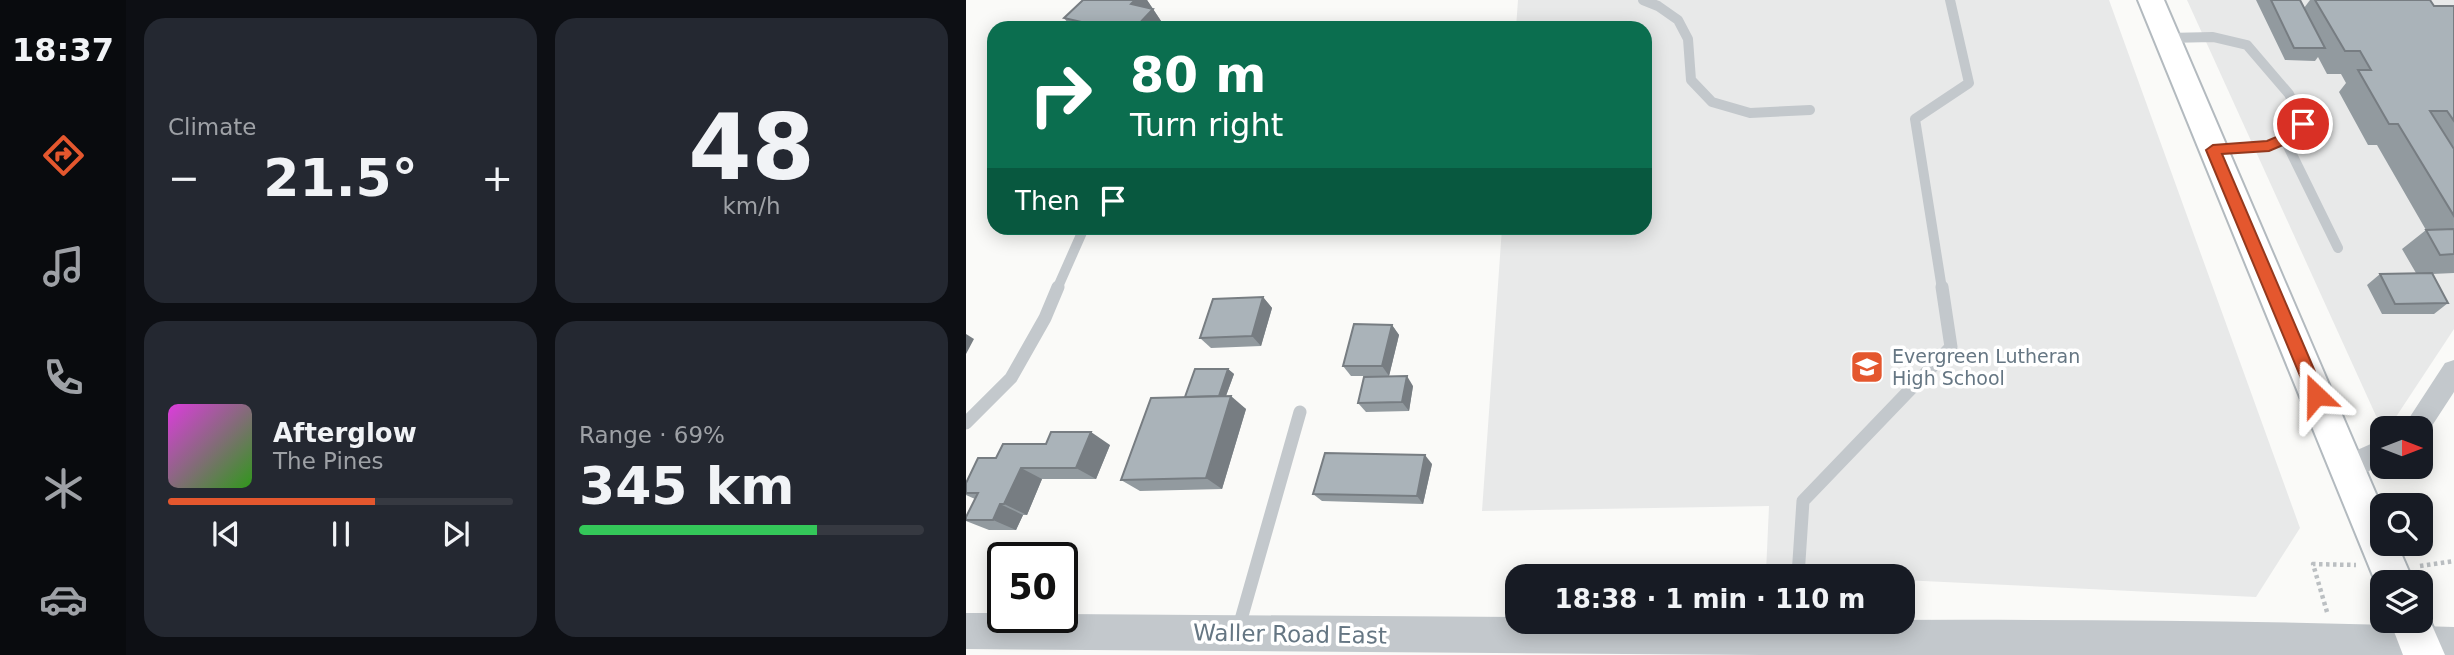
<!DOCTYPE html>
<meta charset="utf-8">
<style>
body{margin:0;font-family:"DejaVu Sans",sans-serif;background:#242831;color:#f1f3f6;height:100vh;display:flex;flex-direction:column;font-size:26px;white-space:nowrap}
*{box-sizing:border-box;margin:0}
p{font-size:23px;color:#9ea1a6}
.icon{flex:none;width:38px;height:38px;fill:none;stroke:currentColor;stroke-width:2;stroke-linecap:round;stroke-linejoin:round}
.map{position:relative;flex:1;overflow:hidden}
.panel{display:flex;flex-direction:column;gap:18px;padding:18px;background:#0d0f14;width:840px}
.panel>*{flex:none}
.banner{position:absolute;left:21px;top:21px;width:665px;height:214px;border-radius:21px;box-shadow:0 4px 18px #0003;background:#0b6e4f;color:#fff;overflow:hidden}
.needle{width:46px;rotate:90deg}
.controls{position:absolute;left:1404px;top:416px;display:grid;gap:14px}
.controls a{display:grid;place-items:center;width:63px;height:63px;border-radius:14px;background:#171b24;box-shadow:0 4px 18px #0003;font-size:35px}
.speed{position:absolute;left:21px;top:542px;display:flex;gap:14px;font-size:35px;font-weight:700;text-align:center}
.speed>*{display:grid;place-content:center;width:91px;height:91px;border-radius:50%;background:#171b24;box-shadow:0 4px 18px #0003;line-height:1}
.speed .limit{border:4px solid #111;border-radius:10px;background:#fff;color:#111}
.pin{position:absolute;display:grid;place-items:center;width:60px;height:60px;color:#fff;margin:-30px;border:4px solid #fff;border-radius:50%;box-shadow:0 2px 7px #0007}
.me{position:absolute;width:77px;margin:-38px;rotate:337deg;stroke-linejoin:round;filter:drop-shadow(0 0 5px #0008)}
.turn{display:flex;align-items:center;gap:24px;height:147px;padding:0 28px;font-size:32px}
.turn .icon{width:91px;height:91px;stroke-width:2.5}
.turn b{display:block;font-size:49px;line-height:60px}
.then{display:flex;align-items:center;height:66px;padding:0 28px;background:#0003;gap:14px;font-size:26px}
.big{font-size:52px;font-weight:700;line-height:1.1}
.panel .card{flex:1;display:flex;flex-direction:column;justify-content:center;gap:10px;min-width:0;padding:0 24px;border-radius:21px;background:#242831}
.panel .dial{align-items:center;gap:0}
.dial b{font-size:91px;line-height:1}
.song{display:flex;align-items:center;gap:21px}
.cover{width:84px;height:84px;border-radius:10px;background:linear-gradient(135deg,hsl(300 70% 55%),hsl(110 70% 35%))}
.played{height:7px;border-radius:4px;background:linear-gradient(90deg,#e4572e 60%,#363941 60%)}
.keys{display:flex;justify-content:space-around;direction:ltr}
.heat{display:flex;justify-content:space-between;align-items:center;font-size:38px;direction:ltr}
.charge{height:10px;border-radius:5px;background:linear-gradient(90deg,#34c759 69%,#363941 0)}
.panel .tiles{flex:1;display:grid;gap:18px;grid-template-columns:repeat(2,1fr)}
.trip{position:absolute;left:539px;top:564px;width:410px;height:70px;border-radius:21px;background:#171b24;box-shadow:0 4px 18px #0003;font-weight:700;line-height:70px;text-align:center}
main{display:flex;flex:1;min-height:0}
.dock{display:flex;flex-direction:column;width:126px;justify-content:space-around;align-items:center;background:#090b0e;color:#9ea1a6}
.dock .icon{width:49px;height:49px}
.dock .current{color:#e4572e}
.dock b{font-size:32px;color:#f1f3f6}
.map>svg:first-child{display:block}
.built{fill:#e8e9e9}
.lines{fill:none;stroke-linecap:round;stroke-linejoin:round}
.secondary-casing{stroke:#b3babf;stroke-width:4}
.path{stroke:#bbbfc2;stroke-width:4.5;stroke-dasharray:3.5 3.5;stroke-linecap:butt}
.service-far1{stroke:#c3c8cc;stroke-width:10}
.service{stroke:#c3c8cc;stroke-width:13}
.minor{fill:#c3c8cc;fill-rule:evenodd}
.tertiary{fill:#c3c8cc;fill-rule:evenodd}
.secondary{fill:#fff;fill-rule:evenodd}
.wall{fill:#929a9f}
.shaded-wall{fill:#777d82}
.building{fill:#aab3b9;stroke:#777d82;stroke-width:2}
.route{fill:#e4572e;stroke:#94391e;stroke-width:2}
.labels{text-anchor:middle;stroke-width:7;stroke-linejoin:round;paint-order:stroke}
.poi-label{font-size:19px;fill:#657683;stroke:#fff;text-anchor:start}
.near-street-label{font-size:23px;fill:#657683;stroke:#fff}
</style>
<main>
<nav class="dock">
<b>18:37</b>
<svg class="icon current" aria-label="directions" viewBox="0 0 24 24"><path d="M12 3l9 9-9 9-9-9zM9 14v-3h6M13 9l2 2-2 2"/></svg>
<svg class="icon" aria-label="music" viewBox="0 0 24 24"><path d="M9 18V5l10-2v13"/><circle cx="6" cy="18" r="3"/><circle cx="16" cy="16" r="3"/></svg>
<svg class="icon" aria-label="phone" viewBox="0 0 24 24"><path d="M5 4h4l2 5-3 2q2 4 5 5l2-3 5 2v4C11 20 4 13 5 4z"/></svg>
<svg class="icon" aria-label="climate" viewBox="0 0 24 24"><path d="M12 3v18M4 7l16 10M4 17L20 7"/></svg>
<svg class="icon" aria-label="car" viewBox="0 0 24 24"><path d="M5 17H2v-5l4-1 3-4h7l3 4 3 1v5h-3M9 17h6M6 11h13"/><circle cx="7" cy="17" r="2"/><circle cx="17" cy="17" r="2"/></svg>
</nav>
<section class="panel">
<div class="tiles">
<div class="card"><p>Climate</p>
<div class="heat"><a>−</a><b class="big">21.5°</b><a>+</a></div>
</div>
<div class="card dial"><b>48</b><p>km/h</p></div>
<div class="card">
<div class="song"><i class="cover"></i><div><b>Afterglow</b><p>The Pines</p></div></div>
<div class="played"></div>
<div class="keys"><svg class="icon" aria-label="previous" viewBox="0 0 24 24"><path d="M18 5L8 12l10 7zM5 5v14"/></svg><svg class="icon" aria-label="pause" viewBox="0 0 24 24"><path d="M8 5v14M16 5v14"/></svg><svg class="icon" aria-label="next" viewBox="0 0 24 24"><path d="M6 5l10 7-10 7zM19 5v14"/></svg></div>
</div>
<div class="card"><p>Range · 69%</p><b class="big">345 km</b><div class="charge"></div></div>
</div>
</section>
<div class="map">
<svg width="1488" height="655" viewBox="0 0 1488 655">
<rect width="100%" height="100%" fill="#fafaf8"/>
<g class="built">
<path d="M552,0h591l191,528 -44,69 -354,-17v-4l-136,-3 3,-67 -287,5 20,-283h143v-200h-129z"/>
<path d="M1221,0h267v329l-66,100h-6z"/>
</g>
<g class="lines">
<defs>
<g id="secondary">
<path d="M1172,0h26l218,508v36h15l17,39h-32v15z"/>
<path d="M1454,605l4,2 21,48h-42l-13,-34h30z"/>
</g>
</defs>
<use href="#secondary" class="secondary-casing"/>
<g class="path">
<path d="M1454,566l34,-5"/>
<path d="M1361,612l-14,-48 43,1"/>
</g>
<g class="service-far1">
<path d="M677,0l15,6 20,14 10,19 3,41 21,22 38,11 60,-3"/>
<path d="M1201,38l46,-1 34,8 42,49 14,30 -4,9 -30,13 -56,4"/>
<path d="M1319,140l53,108"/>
<path d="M91,289l27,-61"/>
<path d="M976,289l-27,-170 54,-36 -19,-83"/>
</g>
<g class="service">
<path d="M0,423l45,-45 34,-60 13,-31"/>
<path d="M832,576l5,-75 148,-154 -9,-60"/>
<path d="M272,630l62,-218"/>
</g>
<g class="minor">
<path d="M1488,360v32l-30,46 -4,1v-10h-18l43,-66z"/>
<path d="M1416,439v26l-35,16 -10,-4 -3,-9 3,-9z"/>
</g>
<path class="tertiary" d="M0,613h37v5h59v-4l455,3v4c313,0 623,-5 937,6v28h-693l-795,-6z"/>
<use href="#secondary" class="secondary"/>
</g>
<g class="wall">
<path d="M117,0h64l18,27 -93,1 -8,-10z"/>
<path d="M1290,0h44l4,8 6,-8h120l4,6h20v267l-22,1 16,29 -14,11h-52l-15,-29 13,-11 36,-1 -14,-24 24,-19 -49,-85h-9l-29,-53 7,-9 -5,-9h-14l-9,-17 -3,4 -30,-1z"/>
<path d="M297,297l9,11 -11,38 -50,2 -11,-10z"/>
<path d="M426,325l7,10 -10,41h-38l-8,-10z"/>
<path d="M262,369l6,5 -8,22 20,13 -24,80 -82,2 -19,-11 65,-83z"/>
<path d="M447,386l-4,25 -43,1 -8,-9z"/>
<path d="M144,445l-14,34h-54l-15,36h-4l-7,15h-27l-23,-9 9,-22 -9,-4v-12l30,-25z"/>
<path d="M466,464l-9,40 -101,-3 -9,-7z"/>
</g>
<g class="shaded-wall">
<path d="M169,0h12l18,27 -1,1h-29l-4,-24z"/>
<path d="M297,297l9,11 -11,38 -9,-10z"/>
<path d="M426,325l7,10 -10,41 -7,-10z"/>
<path d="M0,334l8,5 -8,15z"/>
<path d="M262,369l6,5 -10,27 -5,-5z"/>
<path d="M441,376l6,10 -4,25 -7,-9z"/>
<path d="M265,396l15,13 -24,80 -16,-11z"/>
<path d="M125,432l19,13 -14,34 -20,-11z"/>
<path d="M459,455l7,9 -9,40 -6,-8z"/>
<path d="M55,468l21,11 -15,36 -23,-11z"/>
<path d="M34,504l23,11 -7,15 -23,-10z"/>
</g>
<g class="building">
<path d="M117,0h52l-4,4 22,5 -18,19h-38l2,-2 -35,-8z"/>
<path d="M1305,0h29l25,48h-31z"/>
<path d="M1349,0h115l4,6h20v115l-7,-10h-17l24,38v67l-56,-92h-9l-31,-54h13l-11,-19h-15z"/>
<path d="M1488,229v25l-14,1 -14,-25z"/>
<path d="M1466,273l16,30 -53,1 -15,-30z"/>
<path d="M297,297l-11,39 -52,2 13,-39z"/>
<path d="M388,324l38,1 -10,41h-39z"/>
<path d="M229,369h33l-9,27 -34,1z"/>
<path d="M441,376l-5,26 -44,1 6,-26z"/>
<path d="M265,396l-25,82 -85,2 30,-82z"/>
<path d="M85,432h40l-15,36h-55l-17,36h-4l-7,16h-27v-3l12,-24h-12v-10l12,-25h18l7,-14h43z"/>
<path d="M359,453l100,2 -8,41 -104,-2z"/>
</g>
<path class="route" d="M1337,119l6,5 -5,12 -35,15 -47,3 103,241 -3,5 -6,2 -6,-2 -2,-5 -102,-245 7,-5 54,-4 26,-11 5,-10z"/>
<defs>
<symbol id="school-square" viewBox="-11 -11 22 22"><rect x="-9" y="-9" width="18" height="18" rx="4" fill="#e4572e" stroke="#fff"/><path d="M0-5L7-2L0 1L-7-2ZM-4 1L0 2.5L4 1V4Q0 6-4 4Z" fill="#fff"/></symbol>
</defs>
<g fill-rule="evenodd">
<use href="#school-square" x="882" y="348" width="38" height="38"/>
</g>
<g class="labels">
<g class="poi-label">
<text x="926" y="363">Evergreen Lutheran<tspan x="926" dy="22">High School</tspan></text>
</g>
<g class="near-street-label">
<text transform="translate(324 634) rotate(1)" y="8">Waller Road East</text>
</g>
</g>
</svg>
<div class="controls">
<a><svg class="needle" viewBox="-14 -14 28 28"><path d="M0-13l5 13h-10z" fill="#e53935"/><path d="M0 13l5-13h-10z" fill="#9ea1a6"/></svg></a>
<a><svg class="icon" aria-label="search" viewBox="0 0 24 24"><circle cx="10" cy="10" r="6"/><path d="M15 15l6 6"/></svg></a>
<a><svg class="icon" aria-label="layers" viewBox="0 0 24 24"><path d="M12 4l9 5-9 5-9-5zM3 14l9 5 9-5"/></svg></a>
</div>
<div class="speed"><div class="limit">50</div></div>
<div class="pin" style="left:1337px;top:124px;background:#d93025"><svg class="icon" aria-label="arrive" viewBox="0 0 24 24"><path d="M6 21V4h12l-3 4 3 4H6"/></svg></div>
<svg class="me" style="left:1350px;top:395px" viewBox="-20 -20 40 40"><path d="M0-17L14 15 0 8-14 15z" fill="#e4572e" stroke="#fff" stroke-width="4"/></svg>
<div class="trip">18:38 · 1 min · 110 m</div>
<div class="banner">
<div class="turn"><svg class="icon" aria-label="right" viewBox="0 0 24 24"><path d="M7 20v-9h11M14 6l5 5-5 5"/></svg><div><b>80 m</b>Turn right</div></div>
<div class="then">Then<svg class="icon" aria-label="arrive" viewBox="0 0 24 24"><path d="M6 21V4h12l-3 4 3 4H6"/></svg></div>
</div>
</div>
</main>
